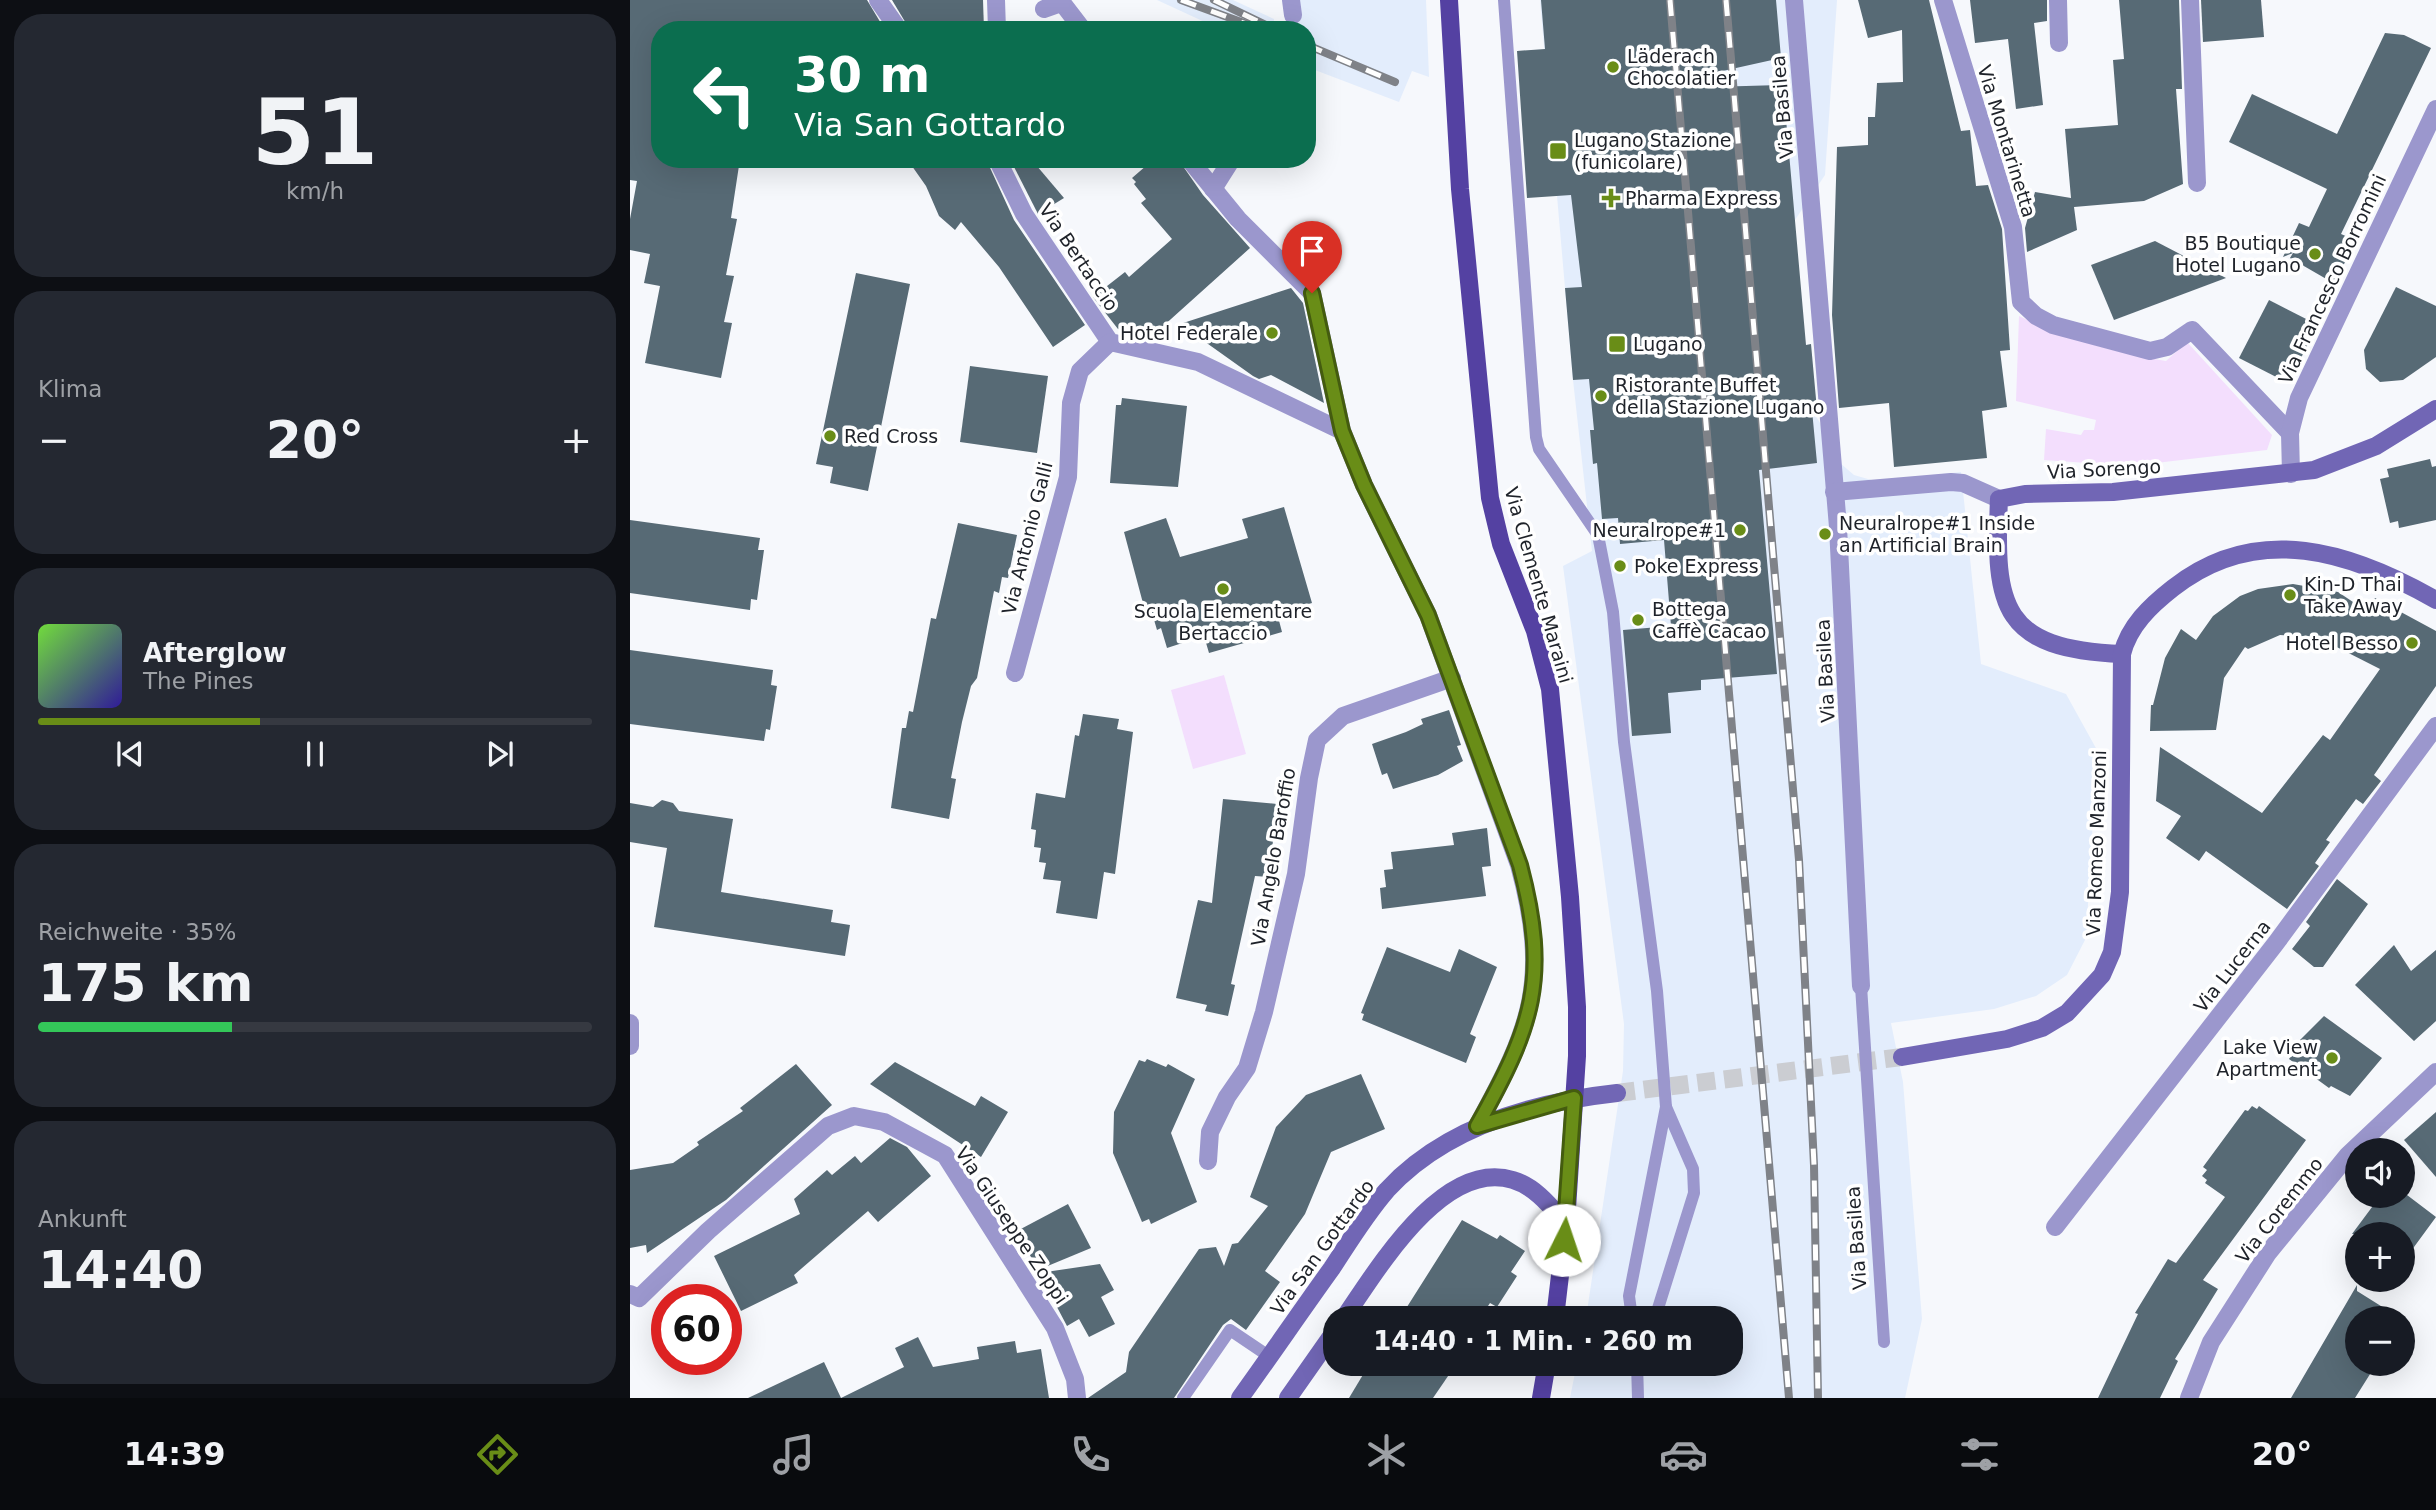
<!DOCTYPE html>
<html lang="de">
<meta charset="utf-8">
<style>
body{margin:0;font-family:"DejaVu Sans",sans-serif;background:#242831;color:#f1f3f6;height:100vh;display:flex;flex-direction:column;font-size:26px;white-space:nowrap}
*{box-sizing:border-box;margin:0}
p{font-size:23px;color:#9ea1a6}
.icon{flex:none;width:38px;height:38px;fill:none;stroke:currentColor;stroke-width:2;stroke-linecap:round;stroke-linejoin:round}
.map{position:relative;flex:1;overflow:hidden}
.side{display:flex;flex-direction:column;gap:14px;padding:14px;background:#0d0f14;width:630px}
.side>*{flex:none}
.top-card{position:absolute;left:21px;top:21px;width:665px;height:147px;border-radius:28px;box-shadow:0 7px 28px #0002;background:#0b6e4f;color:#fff;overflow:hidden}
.controls{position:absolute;left:1715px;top:1138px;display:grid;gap:14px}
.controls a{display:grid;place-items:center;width:70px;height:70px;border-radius:50%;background:#171b24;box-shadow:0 7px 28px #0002;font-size:35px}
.speed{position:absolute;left:21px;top:1284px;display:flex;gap:14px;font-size:35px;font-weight:700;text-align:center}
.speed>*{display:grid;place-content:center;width:91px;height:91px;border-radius:50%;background:#171b24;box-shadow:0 7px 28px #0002;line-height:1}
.speed .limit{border:10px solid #d22;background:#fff;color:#111}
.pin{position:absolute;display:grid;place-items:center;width:60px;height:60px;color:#fff;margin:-72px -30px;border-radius:50% 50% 50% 0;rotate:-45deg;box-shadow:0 0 7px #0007}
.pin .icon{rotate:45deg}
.me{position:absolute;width:77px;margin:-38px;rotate:4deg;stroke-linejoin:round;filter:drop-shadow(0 0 5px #0008)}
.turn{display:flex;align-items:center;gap:24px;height:147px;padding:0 28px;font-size:32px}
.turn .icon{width:91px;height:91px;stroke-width:2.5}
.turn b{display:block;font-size:49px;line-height:60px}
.big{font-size:52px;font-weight:700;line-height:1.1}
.side .card{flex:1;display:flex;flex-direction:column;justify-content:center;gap:10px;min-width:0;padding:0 24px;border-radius:28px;background:#242831}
.side .dial{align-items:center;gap:0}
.dial b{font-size:91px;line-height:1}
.song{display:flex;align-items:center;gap:21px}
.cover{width:84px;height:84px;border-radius:10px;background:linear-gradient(135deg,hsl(100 70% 55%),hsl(250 70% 35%))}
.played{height:7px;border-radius:4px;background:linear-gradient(90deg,#698d17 40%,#363941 40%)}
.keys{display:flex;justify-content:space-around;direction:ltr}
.heat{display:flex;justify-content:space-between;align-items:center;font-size:38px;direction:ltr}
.charge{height:10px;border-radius:5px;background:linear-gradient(90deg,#34c759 35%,#363941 0)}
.trip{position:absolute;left:693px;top:1306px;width:420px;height:70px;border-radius:28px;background:#171b24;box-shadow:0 7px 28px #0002;font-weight:700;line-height:70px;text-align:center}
.dock{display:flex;height:112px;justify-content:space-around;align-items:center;background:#090b0e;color:#9ea1a6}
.dock .icon{width:49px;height:49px}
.dock .active{color:#698d17}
.dock b{font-size:32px;color:#f1f3f6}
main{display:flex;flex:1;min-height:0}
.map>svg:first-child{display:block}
.built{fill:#e3edfc}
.green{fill:#f3defd}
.building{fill:#576a75}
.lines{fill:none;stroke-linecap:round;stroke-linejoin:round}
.secondary-tunnel{stroke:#cbcdd2;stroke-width:18;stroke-dasharray:18 9;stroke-linecap:butt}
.service{stroke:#9b97cd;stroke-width:12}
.pedestrian{stroke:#9b97cd;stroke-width:18}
.minor{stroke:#9b97cd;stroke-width:18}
.secondary{stroke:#7166b5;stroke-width:18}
.primary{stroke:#5441a2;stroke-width:18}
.rail-casing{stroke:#7f8288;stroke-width:8}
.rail{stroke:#fff;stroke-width:5;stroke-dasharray:16;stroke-linecap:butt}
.route-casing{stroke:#445c0f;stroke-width:18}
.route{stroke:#698d17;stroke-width:12}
.poi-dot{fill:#698d17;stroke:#fff;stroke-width:2.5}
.labels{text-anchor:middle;stroke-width:7;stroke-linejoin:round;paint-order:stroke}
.poi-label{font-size:19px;fill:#1e2229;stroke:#fff;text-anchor:start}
.street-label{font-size:19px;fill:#1e2229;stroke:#fff}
</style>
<main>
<section class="side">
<div class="card dial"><b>51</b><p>km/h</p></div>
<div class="card"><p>Klima</p>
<div class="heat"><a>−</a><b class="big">20°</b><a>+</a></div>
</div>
<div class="card">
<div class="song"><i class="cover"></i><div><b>Afterglow</b><p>The Pines</p></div></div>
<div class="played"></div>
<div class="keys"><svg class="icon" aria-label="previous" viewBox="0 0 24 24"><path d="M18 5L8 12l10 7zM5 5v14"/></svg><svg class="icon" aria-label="pause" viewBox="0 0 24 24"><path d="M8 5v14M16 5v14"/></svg><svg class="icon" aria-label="next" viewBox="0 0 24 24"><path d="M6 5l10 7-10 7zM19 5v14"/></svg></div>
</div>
<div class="card"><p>Reichweite · 35%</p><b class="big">175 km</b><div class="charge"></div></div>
<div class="card"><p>Ankunft</p><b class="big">14:40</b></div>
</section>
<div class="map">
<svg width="1806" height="1398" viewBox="0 0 1806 1398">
<rect width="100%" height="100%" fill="#f6f8fc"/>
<g class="built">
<path d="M527,0h76l41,19 -1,11h-51z"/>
<path d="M669,0h127l3,77 -17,-6 -13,31 -92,-35v-37h-9z"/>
<path d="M910,0h297l-12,175 -84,126 94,145 5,17 14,12 21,6 86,-9 20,192 85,30 31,56 -11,188 -19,37 -31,21 -42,13 -103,14 12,59 19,237 -17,79h-335l7,-35h154v-45h-145l37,-247 1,-47 -61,-458 29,-15 -19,-171z"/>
</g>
<g class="green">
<path d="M1389,316c47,22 96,37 147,45l21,-19 85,93 -5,15 -137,16 -86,-6 2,-31 35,6 3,-5h10l2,-10 -80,-19z"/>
<path d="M594,675l22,79 -53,15 -22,-79z"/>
</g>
<g class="building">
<path d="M0,0h237l18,30h-225v129h80l-9,59 6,1 -11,56 8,1 -10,46 8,1 -11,55 -76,-15 15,-77 -16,-3 6,-29 -20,-4v-31l7,-38 -7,-1z"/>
<path d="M262,0h91l1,30h-74z"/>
<path d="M911,0h235l5,58 -72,16 2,13 72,-2 23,260 5,-1 6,66h-5l5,53 -58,7 18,204 -76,6v10l-33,3 3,40 -39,3 -9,-106 48,-4 -7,-86 -44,4 -2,-26 -16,1 -5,-56 -4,1 -3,-34h4l-5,-51 -16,1 -8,-92 17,-1 -11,-92 -44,3 -10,-147 28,-2z"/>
<path d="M1228,0h71l32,131 9,-1 6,56 12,-1 14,44 8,121 -10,1 7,56 -25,4 5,47 -93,9 -5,-64 -50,5 -7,-93 5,-168 31,-2v-28h7l2,-34 26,-1 -1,-52 -34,8z"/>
<path d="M1340,0h77v21l-13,2 9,82 -27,4 -8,-70 -33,4z"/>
<path d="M1489,0h60l3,89h-6l7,95 -39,17 -70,6 3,23 -50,22 -2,-24 10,-36 36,6 -6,-69 53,-4 -5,-65 11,-1z"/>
<path d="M1571,0h60l3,37 -61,5z"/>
<path d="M1755,33l19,2 27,13 -90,186 14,6 -20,44 -45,-26 3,-5 -10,4 16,-34 10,4 18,-38 -98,-47 23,-48 85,40z"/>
<path d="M277,159h79l28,61 71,105 -32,22 -54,-80 -38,-45 -6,8 -16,-14 -13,-30z"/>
<path d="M380,159h21l33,39 -26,16z"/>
<path d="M524,159h24l25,36 47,53 -99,89 -33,-8 -25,-32 32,-25 4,5 43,-38 -31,-36 5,-4 -12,-15 2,-2 -4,-4z"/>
<path d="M1525,241l71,37 -112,42 -23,-55z"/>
<path d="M226,273l54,11 -42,207 -38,-8 3,-16 -17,-3z"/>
<path d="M1766,287l40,19v51l-33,23 -23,2 -14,-13 -2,-19z"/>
<path d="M661,288l12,15 21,100 -53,-28 -12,4 -6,-3 -73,-52z"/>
<path d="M1639,300l49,25 -30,58 -49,-25z"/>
<path d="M340,366l78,10 -11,77 -77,-11z"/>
<path d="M492,398l65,8 -9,81 -68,-4 6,-78h5z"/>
<path d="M1800,459l2,8 4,-1v54l-37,8 -1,-7 -8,2 -10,-44 9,-2 -2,-8z"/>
<path d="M654,507l28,96 -35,10 5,19 -73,21 -5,-17 -37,12 -6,-20 -4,2 -7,-24 -6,1 -20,-75 42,-14 14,39 68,-19 -6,-19z"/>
<path d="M0,520l130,18 -2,12h6l-7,50 -6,-1 -1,11 -120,-17z"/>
<path d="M328,523l59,12 -9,43 -6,-1 -3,16 -5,-2 -17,87 -6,8 -9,36 -11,56 5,1 -7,40 -58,-11 11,-80h4l3,-17 4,1 18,-94 5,1z"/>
<path d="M1663,584l45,8 30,20 7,-14 61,33v55l-62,89 7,6 -18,23 -7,-5 -30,41 4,2 -15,21 4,3 -32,43 -81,-58 -7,10 -33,-23 15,-22 -25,-15 4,-54 102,66 61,-78 7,5 50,-71 -63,-32 -37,-2 -32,14 -3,-2 -21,31 -8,52 -66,1 1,-26h2l12,-47 16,-29 15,11 17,-24 27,-20 18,-7z"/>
<path d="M0,650l143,20 -2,15 6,1 -7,44 -4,-1 -2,12 -134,-17z"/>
<path d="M819,710l12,35 -4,1 6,15 -25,14 -45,14 -6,-16 -5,2 -10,-31 34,-12 17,-8 -2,-5z"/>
<path d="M453,714l36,5 -2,10 16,3 -18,142 -11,-2 -7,47 -41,-6 5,-32 -18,-2 3,-16 -7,-1 2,-14 -7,-1 2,-17 -5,-1 5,-36 29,5 10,-63 4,1z"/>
<path d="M593,799l54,5 -8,73 -14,-1 -24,108 4,1 -7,31 -23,-5 2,-6 -31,-7 22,-98 14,3z"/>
<path d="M32,800l11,3 6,8 54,8 -12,73 112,18 -2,12 19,3 -5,31 -191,-29 13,-79 -37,-6v-39l23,4z"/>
<path d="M857,828l4,38 -9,1 4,29 -104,13 -2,-21 6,-1 -2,-17 9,-1 -2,-17 63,-7 -2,-12z"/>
<path d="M1707,879l31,25 -45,63h-9l-22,-18 18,-23 -4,-4z"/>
<path d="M1764,945l17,26 25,-21v71l-22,20 -59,-56z"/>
<path d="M757,947l63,25 9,-23 38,18 -27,67 6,3 -10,26 -104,-43 2,-6 -3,-1z"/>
<path d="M1694,1016l58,42 -32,38 -19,-10 -2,2 -40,-29 3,-5 -3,-3z"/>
<path d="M517,1059l19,8 2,-3 27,15 -24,54 26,69 -46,22 -2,-5 -7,3 -29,-69 1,-41 25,-52 6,2z"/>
<path d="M265,1062l80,44 6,-10 27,16 -27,45 -111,-73z"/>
<path d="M166,1064l36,41 -106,95 -79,53 -1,-8 -16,3v-78l43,-7 26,-18 -2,-3 46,-31 -3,-3z"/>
<path d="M731,1074l24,55 -54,23 -26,62 -40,57 15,11 -34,48 -15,-11 -8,6 -49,73h-86l38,-26 3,-20 70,-103 17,-2 8,19 8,-22 6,-1 30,-37 -18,-9 26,-70 30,-32z"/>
<path d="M1622,1106l5,3 2,-3 47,34 -103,140 15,9 -43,70 3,2 -18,37h-62l40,-84 -3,-1 33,-54 8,4 49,-66 -20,-14 2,-3 -5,-4 5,-6 -4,-3 42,-57 3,1z"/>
<path d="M1806,1112v65l-32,-37z"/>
<path d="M260,1138l17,9 24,29 -53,46 -10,-11 -74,64 4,8 -57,28 -27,-55 86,-42 -6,-15 33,-29 5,5 23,-19 6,7z"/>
<path d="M1751,1195h26l29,22 -33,45v-28h-51z"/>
<path d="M438,1204l23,44 -53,22 -21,-39z"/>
<path d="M832,1220l35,19 3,-4 25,16 -14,21 6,4 -20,31 -7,-4 -10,15h-80z"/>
<path d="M470,1264l14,26 -13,7 14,27 -26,13 -10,-18 -12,7 -28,-53z"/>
<path d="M1727,1285v6l43,27h-43v45h20l-22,35h-64z"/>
<path d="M288,1337l15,30 46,-8 -2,-12 38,-6 2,12 24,-4 8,49h-301l76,-36 17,36 63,-31 -9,-19z"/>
<path d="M740,1363h87l-24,35h-84z"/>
</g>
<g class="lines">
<path class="secondary-tunnel" d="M987,1093l285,-36"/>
<g class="service">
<path d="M874,0l32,437 3,12 59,86 15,77 11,130 33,249 9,116 -37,189 3,22"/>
<path d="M1231,986l23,356"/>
<path d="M1025,1318l39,-125 -1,-24 -27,-62"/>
<path d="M1007,1363l1,35"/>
<path d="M553,1398l47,-68 40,27"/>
</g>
<g class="pedestrian">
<path d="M248,0l21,30"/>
<path d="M366,0l1,30"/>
</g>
<g class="minor">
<path d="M430,0l23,30"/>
<path d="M661,0l2,15"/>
<path d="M1164,0l44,527 23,459"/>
<path d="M1313,0l70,227 8,75 15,14 17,9 97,26 17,-4 25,-17 98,103"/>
<path d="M1428,0l1,43"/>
<path d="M1560,0l7,183"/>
<path d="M414,9l17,-6"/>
<path d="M367,159l27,55 86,128 88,20 144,69"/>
<path d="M559,159l49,60 74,74 30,138 22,54 64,130 91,250c31,115 13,161 -42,261"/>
<path d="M583,189l19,-30"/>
<path d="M1661,474l-1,-41 9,-35 137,-289"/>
<path d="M1204,492l117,-10 12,1 36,16"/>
<path d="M385,673l53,-196 3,-74 9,-32 30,-29"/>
<path d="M0,1023v23"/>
<path d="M578,1161l2,-29 17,-35 20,-29 17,-56 32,-138 13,-96 8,-38 26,-24 109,-38"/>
<path d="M1425,1227l221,-284 160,-217"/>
<path d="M0,1294l9,4 69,-67 120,-105 26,-10 30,6 61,33 110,173 20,51 2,19"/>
<path d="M1559,1398l22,-56 57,-89 80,-98 88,-83"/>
</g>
<g class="secondary">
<path d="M1492,654c-120,-5 -128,-46 -123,-155l26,-5 88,-2 201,-22 62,-24 60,-37"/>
<path d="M1272,1057l105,-18 35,-11 25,-15 35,-38 10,-23 8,-60 2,-238c7,-28 28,-48 51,-66 85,-67 179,-36 263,12"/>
<path d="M714,1318c33,-48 99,-160 169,-138 23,7 38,27 53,44"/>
<path d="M610,1398c31,-43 61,-87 92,-130 17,-26 34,-54 55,-78 59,-64 147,-88 230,-97"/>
<path d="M658,1398l47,-67"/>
</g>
<g class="primary">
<path d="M819,0l11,189 30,309 11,46 34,87 15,58 20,208 7,110v49l-11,168 -11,94"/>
<path d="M911,1398l6,-35"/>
</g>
<defs>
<g id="rail">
<path d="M551,0l82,30"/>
<path d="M584,0l62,30"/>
<path d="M1040,0l119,1398"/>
<path d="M1096,0l73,860 15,305 4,233"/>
<path d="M677,45l88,37"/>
</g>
</defs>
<use href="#rail" class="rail-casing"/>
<use href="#rail" class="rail"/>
</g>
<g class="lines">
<defs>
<path id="route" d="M682,293l30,138 22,54 64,130 92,250c30,114 13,161 -43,261l97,-28 -10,142"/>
</defs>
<use href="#route" class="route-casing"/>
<use href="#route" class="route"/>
</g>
<g class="poi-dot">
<circle cx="983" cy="67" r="7"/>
<rect x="919" y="142" width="18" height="18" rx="3.5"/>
<path d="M977.5 187.5h7v7h7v7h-7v7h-7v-7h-7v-7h7z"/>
<circle cx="1685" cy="254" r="7"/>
<circle cx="642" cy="333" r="7"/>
<rect x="978" y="335" width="18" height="18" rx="3.5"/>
<circle cx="971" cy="396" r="7"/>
<circle cx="200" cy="436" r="7"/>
<circle cx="1110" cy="530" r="7"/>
<circle cx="1195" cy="534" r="7"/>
<circle cx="990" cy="566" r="7"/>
<circle cx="593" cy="589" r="7"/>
<circle cx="1660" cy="595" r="7"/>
<circle cx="1008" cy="620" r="7"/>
<circle cx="1782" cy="643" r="7"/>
<circle cx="1702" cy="1058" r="7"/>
</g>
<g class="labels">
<g class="poi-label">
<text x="997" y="63">Läderach<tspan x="997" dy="22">Chocolatier</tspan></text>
<text x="944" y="147">Lugano Stazione<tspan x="944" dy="22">(funicolare)</tspan></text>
<text x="995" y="205">Pharma Express</text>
<text x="1671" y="250" text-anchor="end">B5 Boutique<tspan x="1671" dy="22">Hotel Lugano</tspan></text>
<text x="628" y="340" text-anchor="end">Hotel Federale</text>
<text x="1003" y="351">Lugano</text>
<text x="985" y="392">Ristorante Buffet<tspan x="985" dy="22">della Stazione Lugano</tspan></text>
<text x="214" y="443">Red Cross</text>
<text x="1209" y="530">Neuralrope#1 Inside<tspan x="1209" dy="22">an Artificial Brain</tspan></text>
<text x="1096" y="537" text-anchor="end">Neuralrope#1</text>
<text x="1004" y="573">Poke Express</text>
<text x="1674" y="591">Kin-D Thai<tspan x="1674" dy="22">Take Away</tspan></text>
<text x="1022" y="616">Bottega<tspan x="1022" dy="22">Caffè Cacao</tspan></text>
<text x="593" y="618" text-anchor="middle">Scuola Elementare<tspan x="593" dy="22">Bertaccio</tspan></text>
<text x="1768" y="650" text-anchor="end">Hotel Besso</text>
<text x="1688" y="1054" text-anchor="end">Lake View<tspan x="1688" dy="22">Apartment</tspan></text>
</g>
<g class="street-label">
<text transform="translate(1152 107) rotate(-95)" y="7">Via Basilea</text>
<text transform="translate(1377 141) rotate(73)" y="7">Via Montarinetta</text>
<text transform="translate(449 257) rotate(56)" y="7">Via Bertaccio</text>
<text transform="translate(1702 279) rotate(-65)" y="7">Via Francesco Borromini</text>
<text transform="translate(1474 469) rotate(-3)" y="7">Via Sorengo</text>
<text transform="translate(397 538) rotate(-76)" y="7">Via Antonio Galli</text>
<text transform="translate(909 585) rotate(74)" y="7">Via Clemente Maraini</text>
<text transform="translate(1195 671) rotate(-93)" y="7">Via Basilea</text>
<text transform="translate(1466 843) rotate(-88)" y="7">Via Romeo Manzoni</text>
<text transform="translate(643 857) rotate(-80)" y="7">Via Angelo Baroffio</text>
<text transform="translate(1602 966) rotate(-52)" y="7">Via Lucerna</text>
<text transform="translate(1649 1210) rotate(-52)" y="7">Via Coremmo</text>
<text transform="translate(382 1225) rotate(56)" y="7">Via Giuseppe Zoppi</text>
<text transform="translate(1226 1238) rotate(-94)" y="7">Via Basilea</text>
<text transform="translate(692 1247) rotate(-54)" y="7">Via San Gottardo</text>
</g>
</g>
</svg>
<div class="controls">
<a><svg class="icon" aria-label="sound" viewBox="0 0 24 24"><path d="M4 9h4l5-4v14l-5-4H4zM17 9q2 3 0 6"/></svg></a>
<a>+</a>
<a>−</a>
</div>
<div class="speed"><div class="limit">60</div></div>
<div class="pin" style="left:682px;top:293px;background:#d93025"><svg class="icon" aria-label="arrive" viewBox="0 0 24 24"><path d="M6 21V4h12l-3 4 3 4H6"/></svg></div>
<svg class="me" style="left:934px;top:1240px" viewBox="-20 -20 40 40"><circle r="19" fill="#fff"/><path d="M0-13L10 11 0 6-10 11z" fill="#698d17"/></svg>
<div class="trip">14:40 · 1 Min. · 260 m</div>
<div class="top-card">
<div class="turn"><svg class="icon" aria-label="left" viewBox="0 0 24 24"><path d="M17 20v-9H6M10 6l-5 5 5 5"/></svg><div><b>30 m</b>Via San Gottardo</div></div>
</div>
</div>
</main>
<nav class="dock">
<b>14:39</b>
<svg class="icon active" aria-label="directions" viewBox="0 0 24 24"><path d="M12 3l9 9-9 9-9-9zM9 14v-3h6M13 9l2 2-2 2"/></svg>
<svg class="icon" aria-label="music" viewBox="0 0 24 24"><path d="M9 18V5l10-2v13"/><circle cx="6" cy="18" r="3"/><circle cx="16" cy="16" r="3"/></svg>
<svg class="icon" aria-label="phone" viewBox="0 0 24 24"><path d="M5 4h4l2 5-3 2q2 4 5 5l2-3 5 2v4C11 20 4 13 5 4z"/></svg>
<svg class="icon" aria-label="climate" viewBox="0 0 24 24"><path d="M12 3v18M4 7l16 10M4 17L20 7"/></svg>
<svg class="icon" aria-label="car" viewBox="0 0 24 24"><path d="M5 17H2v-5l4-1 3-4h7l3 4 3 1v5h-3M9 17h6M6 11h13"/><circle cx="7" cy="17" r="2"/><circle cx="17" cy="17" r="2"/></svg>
<svg class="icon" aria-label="filters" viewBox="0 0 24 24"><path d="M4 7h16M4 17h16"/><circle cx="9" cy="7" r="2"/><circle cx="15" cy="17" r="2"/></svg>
<b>20°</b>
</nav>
